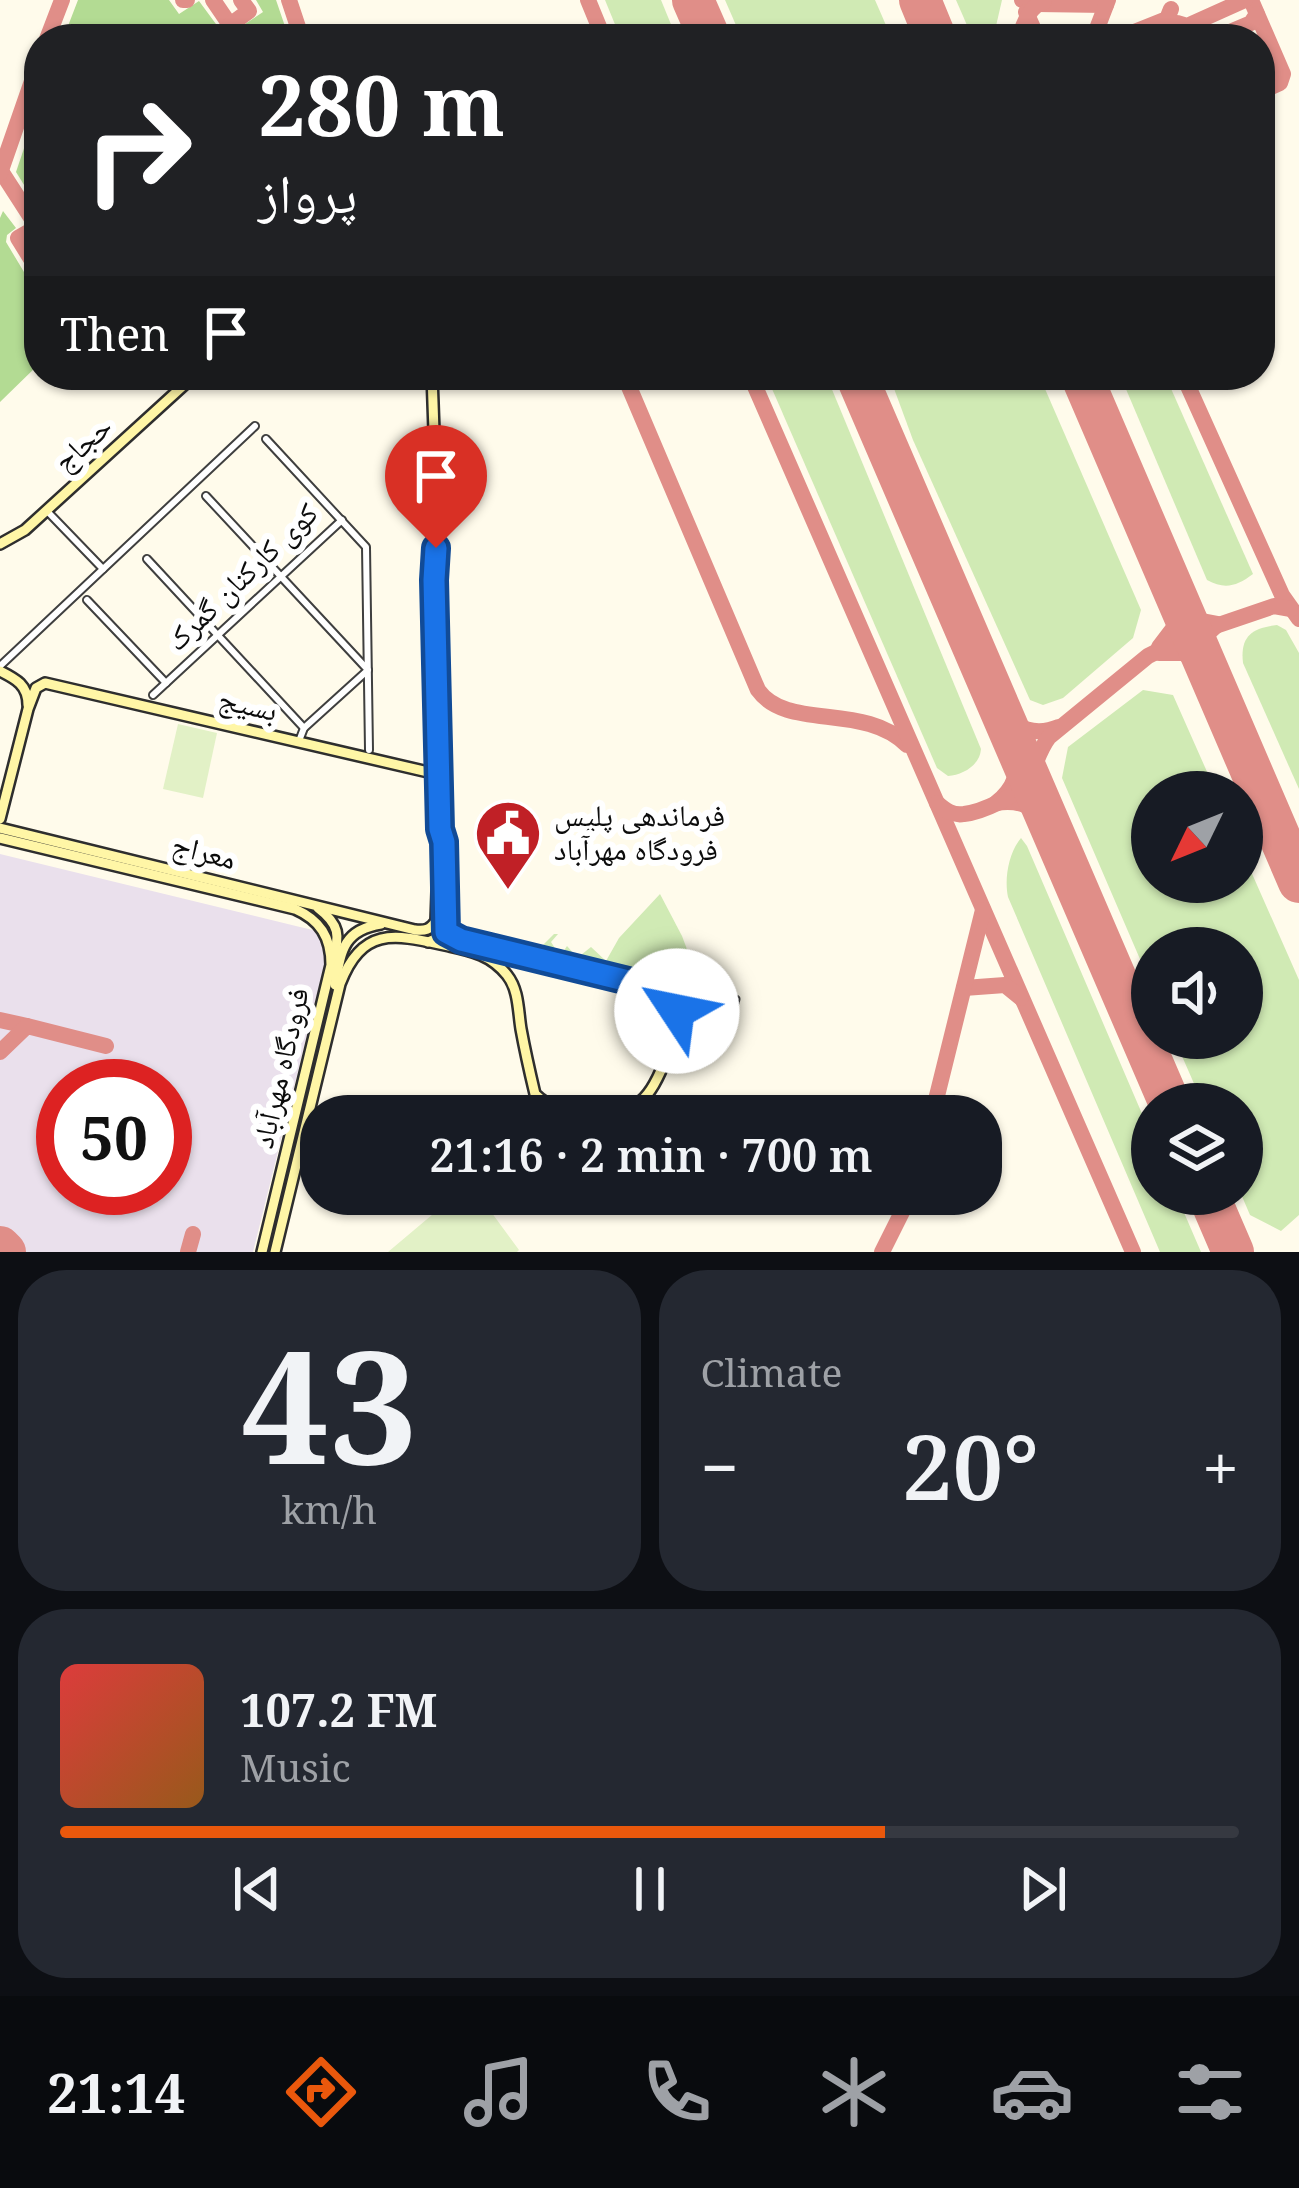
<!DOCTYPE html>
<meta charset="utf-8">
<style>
body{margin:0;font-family:"Noto Serif","Noto Naskh Arabic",serif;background:#242831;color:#f1f3f6;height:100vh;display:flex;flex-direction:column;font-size:45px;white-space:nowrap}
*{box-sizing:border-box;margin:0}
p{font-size:39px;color:#9ea1a6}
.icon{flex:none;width:66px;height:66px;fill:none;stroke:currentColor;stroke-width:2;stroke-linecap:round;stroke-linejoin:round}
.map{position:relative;height:1252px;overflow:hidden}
.side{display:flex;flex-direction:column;gap:18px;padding:18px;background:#0d0f14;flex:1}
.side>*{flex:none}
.hud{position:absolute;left:24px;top:24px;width:1251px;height:366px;border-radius:48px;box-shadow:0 3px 9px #0004;background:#202124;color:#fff;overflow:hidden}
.needle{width:78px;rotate:227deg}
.buttons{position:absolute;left:1131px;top:771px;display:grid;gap:24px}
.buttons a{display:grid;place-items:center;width:132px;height:132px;border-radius:50%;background:#171b24;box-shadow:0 3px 9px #0004;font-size:60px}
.speed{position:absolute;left:36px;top:1059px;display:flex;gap:24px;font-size:60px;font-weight:700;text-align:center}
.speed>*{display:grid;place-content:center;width:156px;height:156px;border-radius:50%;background:#171b24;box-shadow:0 3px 9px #0004;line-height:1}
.speed .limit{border:18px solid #d22;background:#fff;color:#111}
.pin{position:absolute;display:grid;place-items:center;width:102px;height:102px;color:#fff;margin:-123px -51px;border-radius:50% 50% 50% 0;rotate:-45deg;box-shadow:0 0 12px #0007}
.pin .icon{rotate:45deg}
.me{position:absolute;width:132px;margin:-66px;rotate:304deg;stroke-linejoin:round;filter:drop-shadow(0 0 9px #0008)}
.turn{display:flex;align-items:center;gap:42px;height:252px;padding:0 36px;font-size:54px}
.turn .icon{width:156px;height:156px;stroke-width:2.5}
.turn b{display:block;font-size:84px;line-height:102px}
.then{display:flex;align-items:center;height:114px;padding:0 36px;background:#0003;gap:24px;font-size:45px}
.big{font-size:90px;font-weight:600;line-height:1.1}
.side .card{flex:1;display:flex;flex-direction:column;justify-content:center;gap:18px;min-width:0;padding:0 42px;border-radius:48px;background:#242831}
.side .dial{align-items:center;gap:0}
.dial b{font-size:156px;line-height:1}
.song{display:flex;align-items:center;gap:36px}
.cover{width:144px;height:144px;border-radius:18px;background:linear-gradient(135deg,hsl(0 70% 55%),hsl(30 70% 35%))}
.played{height:12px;border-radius:6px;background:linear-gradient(90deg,#ea580c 70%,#363941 70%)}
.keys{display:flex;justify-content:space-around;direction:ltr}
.heat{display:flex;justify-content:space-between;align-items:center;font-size:66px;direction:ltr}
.side .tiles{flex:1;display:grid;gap:18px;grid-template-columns:1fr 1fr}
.card:last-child{grid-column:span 2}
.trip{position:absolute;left:300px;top:1095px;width:702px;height:120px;border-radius:48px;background:#171b24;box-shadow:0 3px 9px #0004;font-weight:600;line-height:120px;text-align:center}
.tab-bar{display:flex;height:192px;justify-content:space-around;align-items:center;background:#090b0e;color:#9ea1a6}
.tab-bar .icon{width:84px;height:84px}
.tab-bar .current{color:#ea580c}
.tab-bar b{font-size:54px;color:#f1f3f6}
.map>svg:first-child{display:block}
.industrial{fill:#eae0ec;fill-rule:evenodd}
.green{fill:#d0eab4}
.forest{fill:#b3db93}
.pitch{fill:#e2f1c6}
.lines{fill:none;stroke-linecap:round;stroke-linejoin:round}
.taxiway{stroke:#e08e88;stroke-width:16}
.runway{stroke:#e08e88;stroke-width:42}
.pedestrian-casing{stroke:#3f3f3f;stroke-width:9}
.minor-casing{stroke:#3f3f3f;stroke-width:10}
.secondary-casing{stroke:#2e2e2e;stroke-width:14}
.pedestrian{stroke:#fff;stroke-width:4.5}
.minor{stroke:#fff;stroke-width:6}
.secondary{stroke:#fff6a6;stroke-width:9}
.route-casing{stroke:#114b97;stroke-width:30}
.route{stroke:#1a73e8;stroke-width:21}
.labels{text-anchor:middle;stroke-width:12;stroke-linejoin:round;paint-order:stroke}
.street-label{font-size:30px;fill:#0c0c0c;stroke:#fff}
.poi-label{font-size:30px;fill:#0c0c0c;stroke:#fff;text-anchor:start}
</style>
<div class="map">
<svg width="1299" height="1252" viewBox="0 0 1299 1252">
<rect width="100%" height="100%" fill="#fffbeb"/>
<path class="industrial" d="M0,854l300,73 13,3 10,9 2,24 -72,289h-253zM63,1086h102v102h-102z"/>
<g class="green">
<path d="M605,0h56l16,39h-56z"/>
<path d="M725,0h150l17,39h-150z"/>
<path d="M956,0h46l-9,39h-20z"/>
<path d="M766,375h60l155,374c-1,16 -18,26 -33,27l-11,-8z"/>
<path d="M889,375h150l102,235 -8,28 -70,60 -20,7 -13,-5 -117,-260z"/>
<path d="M1120,375h45l88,199c-16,12 -28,16 -46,6z"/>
<path d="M1277,625l9,5 13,23v136l-56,-126c-3,-26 8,-35 34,-38z"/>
<path d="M1143,690l30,5 43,97h-64v90h90v-31l57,129v235l-18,16 -31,-16 -9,-21 1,-90h-39l-29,-66h68v-90h-90v39l-90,-209 6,-31z"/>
<path d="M1021,838l6,8 125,291v57h24l25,58h-41l-152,-355c-4,-19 1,-45 13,-59z"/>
<path d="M660,894l22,42 9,24 -7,32 -21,-10 -127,-30 18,-18h4l-7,8 7,11 5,-1 4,-6 7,8 7,1 10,-8 15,14 13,-23z"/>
</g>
<g class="forest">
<path d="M78,0h91l10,14 20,-13 28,38h-164z"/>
<path d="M256,0h20l13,38 -26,1 -21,-13 21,-14z"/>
<path d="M39,104v105l-23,-37z"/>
<path d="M3,211l13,17 -9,7 -1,7 27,45 6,4v73l-39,38v-184z"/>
</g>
<g class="pitch">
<path d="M178,724l39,9 -14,65 -40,-9z"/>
<path d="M478,1194l41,56 -2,2h-129l51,-43 26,-8z"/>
</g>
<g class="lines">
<g class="taxiway">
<path d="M183,0h4"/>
<path d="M213,0l17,25 15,14"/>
<path d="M289,0l13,39"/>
<path d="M588,0l16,39"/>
<path d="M1022,0l15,4 69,1"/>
<path d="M1251,0l32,74 -3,9 -20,9"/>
<path d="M1026,12l12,27"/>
<path d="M230,25l19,-14 -8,-11"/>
<path d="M47,39l15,-39"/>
<path d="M1018,39c6,-13 10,-33 26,-37"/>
<path d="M1093,39l15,-39"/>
<path d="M1117,39l50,-20 4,-10"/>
<path d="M1163,39l12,-7 2,-9 10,3 58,-26"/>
<path d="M1213,39l38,-16 6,-9"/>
<path d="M1,171l38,59"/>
<path d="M0,173l39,-112"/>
<path d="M34,223l-2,7 -14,8 21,34"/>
<path d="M624,375l134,315c29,41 106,12 149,55"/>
<path d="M750,375l383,877"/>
<path d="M1183,375l99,220 17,24"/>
<path d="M1179,603l18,17 21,4 -11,10 -6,21"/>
<path d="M1159,647l16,-21 4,-23"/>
<path d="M1159,653h24l24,15"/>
<path d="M1000,711c17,18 35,26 59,16"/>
<path d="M1016,748c4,23 -1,40 -20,55 23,-4 38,3 53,21"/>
<path d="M937,803c8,7 16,13 27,11 18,-2 53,-18 62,-32 10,-15 12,-31 23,-45l99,-81 44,-22 82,-28 17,3"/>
<path d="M964,988l41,-3 16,13"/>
<path d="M0,1020l27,6"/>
<path d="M0,1052l27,-26 79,20"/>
<path d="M932,1116l51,-206"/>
<path d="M1227,1236l11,16"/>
<path d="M188,1252l5,-18"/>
<path d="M882,1252l29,-58"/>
</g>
<g class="runway">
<path d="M693,0l17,39"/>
<path d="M920,0l16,39"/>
<path d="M856,375l314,729"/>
<path d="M1081,375l218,507"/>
<path d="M1208,1194l25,58"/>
<path d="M0,1247l5,5"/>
</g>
<defs>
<path id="pedestrian" d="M695,1038l29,6 12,-45 -29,-8"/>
<g id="minor">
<path d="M266,439l100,108 3,203"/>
<path d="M206,496l162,174 -64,58 -5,13"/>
<path d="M47,511l56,58"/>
<path d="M147,559l157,169"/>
<path d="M87,600l79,83"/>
<path d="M0,666l255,-240"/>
<path d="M153,695l189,-175"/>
</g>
<g id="secondary">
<path d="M0,544l25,-14 170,-155"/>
<path d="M0,671c16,8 28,14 28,34"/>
<path d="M0,819l28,-110 8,-21 9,-5 396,92"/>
<path d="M0,828l415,102c10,1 15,0 21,-9l5,-146 -7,-195 3,-64 -5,-141"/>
<path d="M0,838l295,71c25,11 36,28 36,56l-69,287"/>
<path d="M318,908c21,16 23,28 14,52"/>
<path d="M428,942l9,-4 8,-11 -1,-85 -4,-12"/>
<path d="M335,985c6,-34 8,-55 46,-61"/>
<path d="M275,1252l65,-268c23,-60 57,-49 109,-38 23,5 42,9 58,29 12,15 11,36 14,54 4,22 9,44 14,65 14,14 32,19 52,20 20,1 37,0 54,-13 18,-15 39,-73 35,-96 -2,-9 -4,-9 -10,-15l-205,-50 -12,-4 -4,-9"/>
</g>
</defs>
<use href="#pedestrian" class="pedestrian-casing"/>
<use href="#minor" class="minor-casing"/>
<use href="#secondary" class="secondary-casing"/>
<use href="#pedestrian" class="pedestrian"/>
<use href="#minor" class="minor"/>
<use href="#secondary" class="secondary"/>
</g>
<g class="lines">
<defs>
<path id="route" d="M436,548l-2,32 6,249 4,13 2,90 15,8 204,50 8,7 4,14"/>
</defs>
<use href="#route" class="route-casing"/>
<use href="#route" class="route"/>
</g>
<defs>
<symbol id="civic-pin" viewBox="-11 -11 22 30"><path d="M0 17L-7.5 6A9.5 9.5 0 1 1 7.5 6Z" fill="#c02026" stroke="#fff"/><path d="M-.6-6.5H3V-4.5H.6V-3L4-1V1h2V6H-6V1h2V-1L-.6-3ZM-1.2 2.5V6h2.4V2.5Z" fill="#fff"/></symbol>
</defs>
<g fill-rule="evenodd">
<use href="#civic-pin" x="470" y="795" width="76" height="104"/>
</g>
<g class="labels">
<g class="street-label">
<text transform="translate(83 444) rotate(-42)" y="10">حجاج</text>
<text transform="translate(242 577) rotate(-44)" y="10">کوی کارکنان گمرک</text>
<text transform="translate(248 705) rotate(13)" y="10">بسیج</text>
<text transform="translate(204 852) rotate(14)" y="10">معراج</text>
<text transform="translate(281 1068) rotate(-77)" y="10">فرودگاه مهرآباد</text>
</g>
<g class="poi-label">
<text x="554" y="826">فرماندهی پلیس<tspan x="554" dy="34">فرودگاه مهرآباد</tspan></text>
</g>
</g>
</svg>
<div class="buttons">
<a><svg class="needle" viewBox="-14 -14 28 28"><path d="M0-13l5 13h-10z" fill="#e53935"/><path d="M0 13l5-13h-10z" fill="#9ea1a6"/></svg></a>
<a><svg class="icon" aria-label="sound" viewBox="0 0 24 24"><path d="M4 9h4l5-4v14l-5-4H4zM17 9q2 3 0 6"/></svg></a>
<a><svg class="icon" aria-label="layers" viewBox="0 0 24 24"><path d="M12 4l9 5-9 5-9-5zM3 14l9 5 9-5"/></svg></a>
</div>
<div class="speed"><div class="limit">50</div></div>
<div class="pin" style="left:436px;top:548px;background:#d93025"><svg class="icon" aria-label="arrive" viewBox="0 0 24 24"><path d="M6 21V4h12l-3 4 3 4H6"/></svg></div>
<svg class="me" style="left:677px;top:1011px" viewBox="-20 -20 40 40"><circle r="19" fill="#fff"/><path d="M0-13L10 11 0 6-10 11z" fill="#1a73e8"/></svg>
<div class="trip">21:16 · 2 min · 700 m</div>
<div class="hud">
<div class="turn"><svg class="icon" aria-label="right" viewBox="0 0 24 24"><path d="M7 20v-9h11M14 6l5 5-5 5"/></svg><div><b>280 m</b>پرواز</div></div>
<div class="then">Then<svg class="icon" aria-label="arrive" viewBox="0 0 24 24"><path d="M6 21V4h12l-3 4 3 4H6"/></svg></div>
</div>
</div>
<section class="side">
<div class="tiles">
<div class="card dial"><b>43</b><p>km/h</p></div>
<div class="card"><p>Climate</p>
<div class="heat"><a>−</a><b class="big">20°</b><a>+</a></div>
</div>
<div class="card">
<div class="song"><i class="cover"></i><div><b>107.2 FM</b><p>Music</p></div></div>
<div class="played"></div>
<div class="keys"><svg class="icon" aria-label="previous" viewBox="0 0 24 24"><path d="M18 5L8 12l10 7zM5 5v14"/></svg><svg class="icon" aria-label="pause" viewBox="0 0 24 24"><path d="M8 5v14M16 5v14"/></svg><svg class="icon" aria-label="next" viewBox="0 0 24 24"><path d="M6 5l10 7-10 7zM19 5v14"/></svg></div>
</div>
</div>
</section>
<nav class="tab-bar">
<b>21:14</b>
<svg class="icon current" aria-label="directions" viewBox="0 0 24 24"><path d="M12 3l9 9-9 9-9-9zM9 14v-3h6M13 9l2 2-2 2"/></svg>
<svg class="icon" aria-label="music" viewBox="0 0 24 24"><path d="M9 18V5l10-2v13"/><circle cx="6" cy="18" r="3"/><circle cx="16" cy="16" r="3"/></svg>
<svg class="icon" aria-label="phone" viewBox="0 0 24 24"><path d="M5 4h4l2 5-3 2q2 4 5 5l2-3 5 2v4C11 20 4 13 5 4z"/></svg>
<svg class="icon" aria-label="climate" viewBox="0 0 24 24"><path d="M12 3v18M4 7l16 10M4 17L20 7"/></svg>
<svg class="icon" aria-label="car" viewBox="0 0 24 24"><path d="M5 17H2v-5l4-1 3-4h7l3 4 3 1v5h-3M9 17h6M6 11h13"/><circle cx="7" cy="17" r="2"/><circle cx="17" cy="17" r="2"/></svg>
<svg class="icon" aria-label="filters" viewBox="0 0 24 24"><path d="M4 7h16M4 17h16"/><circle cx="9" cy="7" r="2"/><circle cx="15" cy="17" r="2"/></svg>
</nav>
